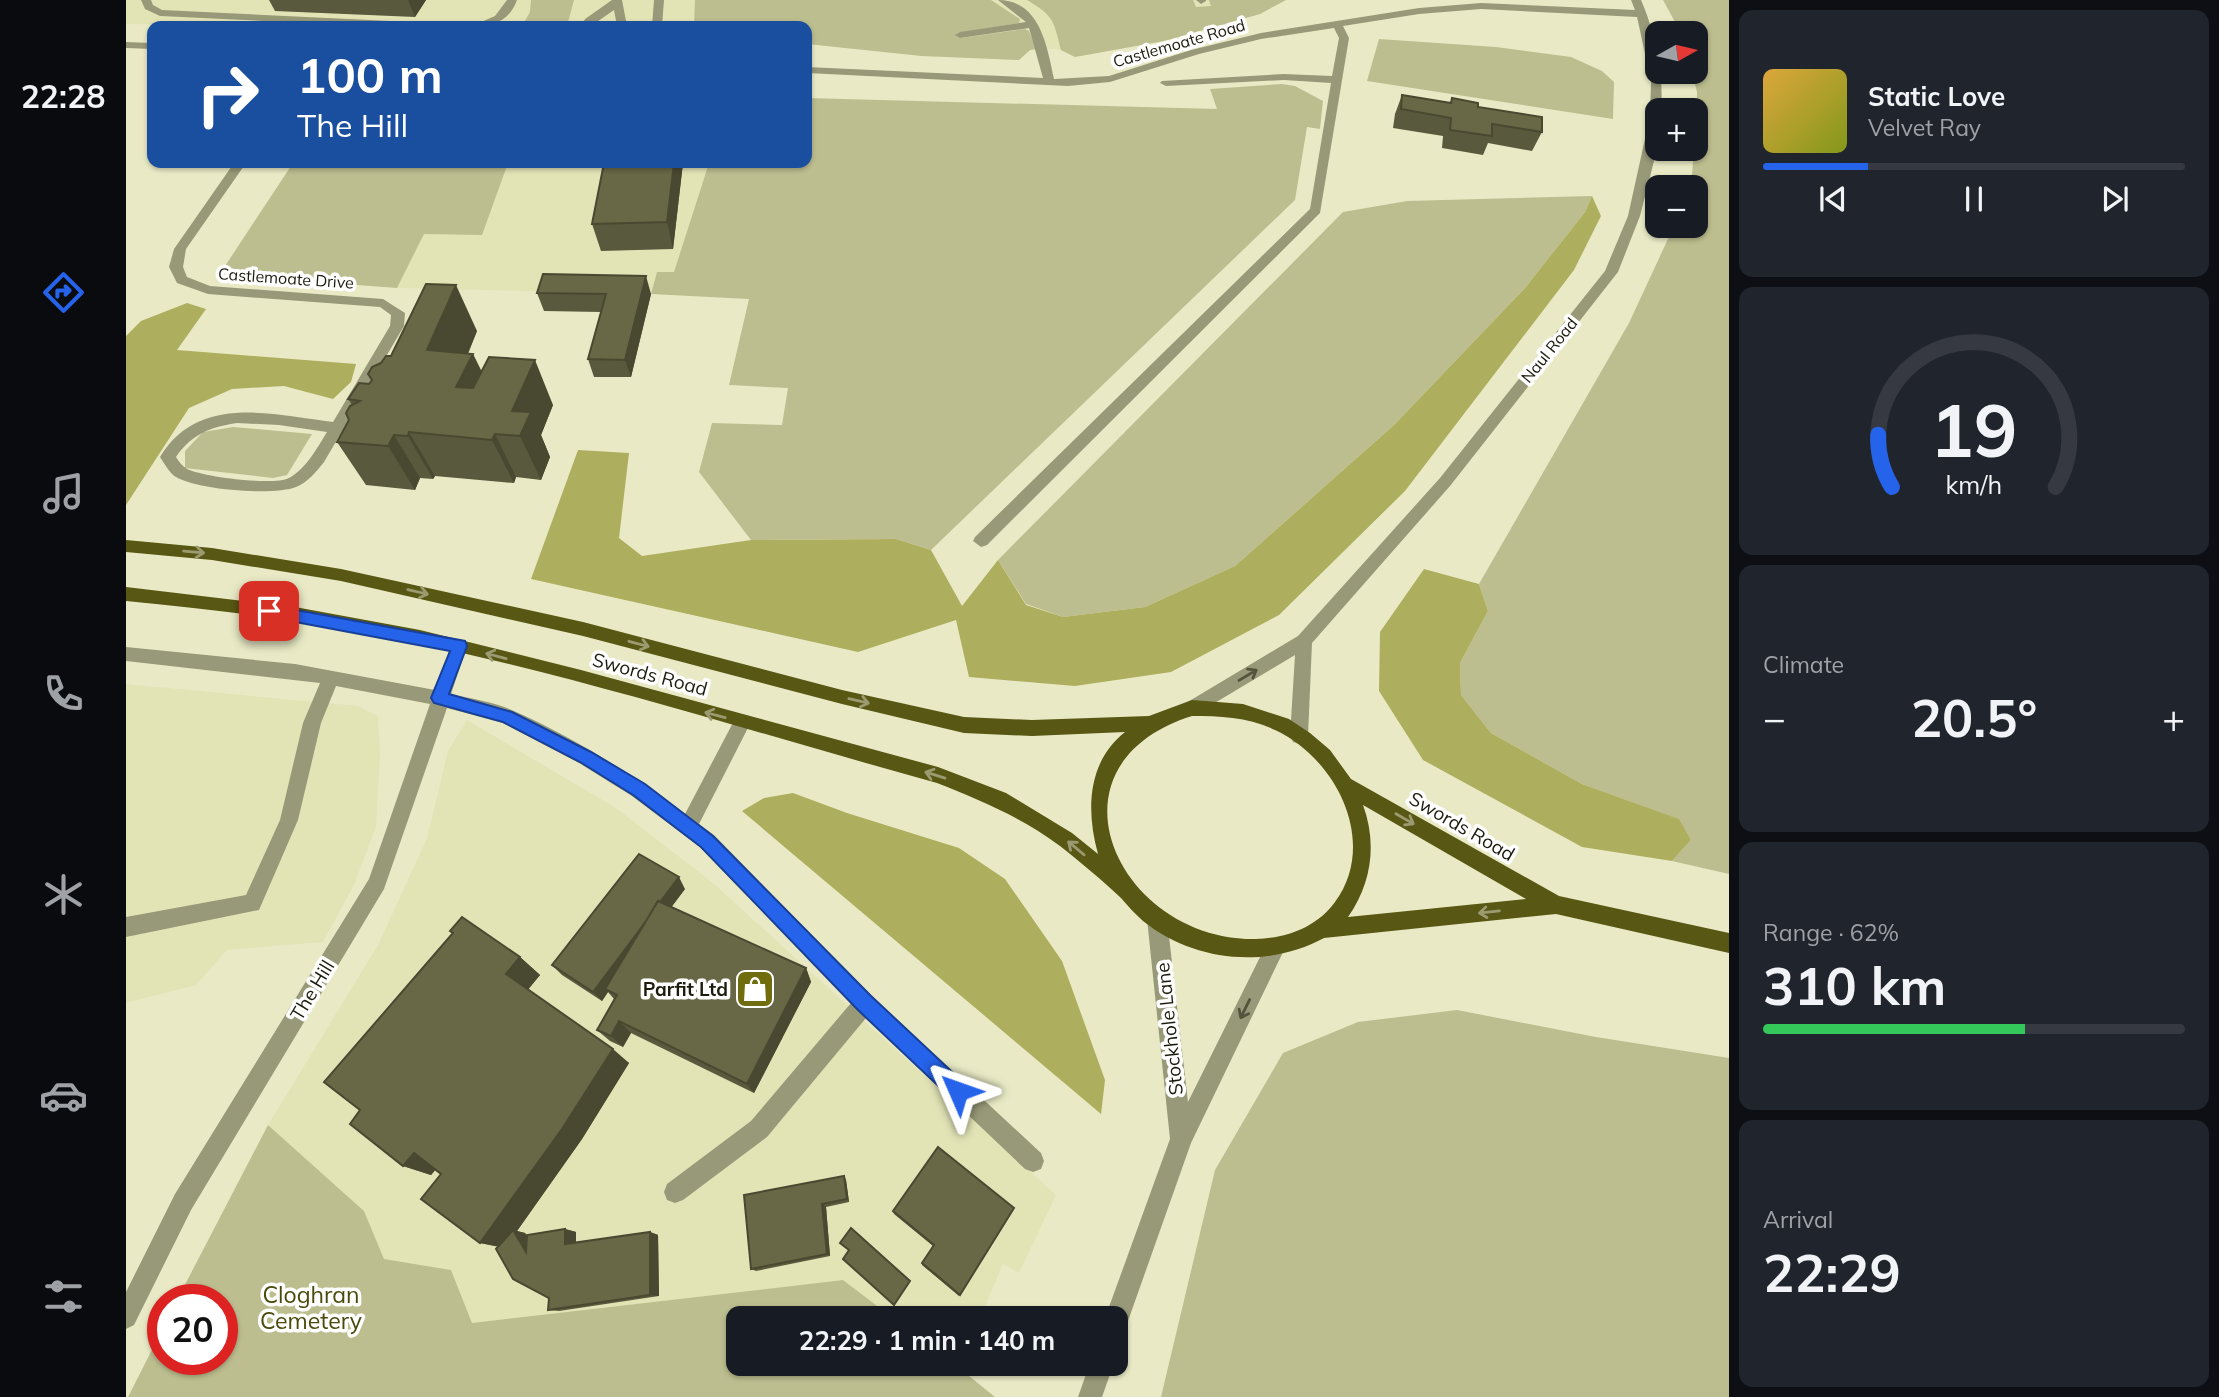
<!DOCTYPE html>
<meta charset="utf-8">
<style>
body{margin:0;font-family:Mulish,sans-serif;background:#20242c;color:#f1f3f6;height:100vh;display:flex;flex-direction:column;font-size:26px;white-space:nowrap}
*{box-sizing:border-box;margin:0}
p{font-size:23px;color:#9ea1a6}
.icon{flex:none;width:38px;height:38px;fill:none;stroke:currentColor;stroke-width:2;stroke-linecap:round;stroke-linejoin:round}
.map{position:relative;flex:1;overflow:hidden}
.details{display:flex;flex-direction:column;gap:10px;padding:10px;background:#0d0f14;width:490px}
.details>*{flex:none}
.banner{position:absolute;left:21px;top:21px;width:665px;height:147px;border-radius:14px;box-shadow:0 2px 5px #0004;background:#1a4fa0;color:#fff;overflow:hidden}
.needle{width:46px;rotate:82deg}
.tools{position:absolute;left:1519px;top:21px;display:grid;gap:14px}
.tools a{display:grid;place-items:center;width:63px;height:63px;border-radius:14px;background:#171b24;box-shadow:0 2px 5px #0004;font-size:35px}
.speed{position:absolute;left:21px;top:1284px;display:flex;gap:14px;font-size:35px;font-weight:700;text-align:center}
.speed>*{display:grid;place-content:center;width:91px;height:91px;border-radius:50%;background:#171b24;box-shadow:0 2px 5px #0004;line-height:1}
.speed .limit{border:10px solid #d22;background:#fff;color:#111}
.pin{position:absolute;display:grid;place-items:center;width:60px;height:60px;color:#fff;margin:-30px;border-radius:14px;box-shadow:0 4px 10px #0006}
.me{position:absolute;width:77px;margin:-38px;rotate:313deg;stroke-linejoin:round;filter:drop-shadow(0 0 5px #0008)}
.turn{display:flex;align-items:center;gap:24px;height:147px;padding:0 35px;font-size:32px}
.turn .icon{width:91px;height:91px;stroke-width:2.5}
.turn b{display:block;font-size:49px;line-height:60px}
.big{font-size:52px;font-weight:700;line-height:1.1}
.details .widget{flex:1;display:flex;flex-direction:column;justify-content:center;gap:10px;min-width:0;padding:0 24px;border-radius:14px;background:#20242c}
.details .dial{align-items:center;gap:0}
.dial svg{height:182px;overflow:visible;fill:none;stroke:#363941;stroke-width:7;stroke-linecap:round;text-anchor:middle}
.dial text{fill:#f1f3f6;stroke:none}
.song{display:flex;align-items:center;gap:21px}
.cover{width:84px;height:84px;border-radius:10px;background:linear-gradient(135deg,hsl(40 70% 55%),hsl(70 70% 35%))}
.played{height:7px;border-radius:4px;background:linear-gradient(90deg,#2563eb 25%,#363941 25%)}
.keys{display:flex;justify-content:space-around;direction:ltr}
.heat{display:flex;justify-content:space-between;align-items:center;font-size:38px;direction:ltr}
.charge{height:10px;border-radius:5px;background:linear-gradient(90deg,#34c759 62%,#363941 0)}
.trip{position:absolute;left:600px;top:1306px;width:402px;height:70px;border-radius:14px;background:#171b24;box-shadow:0 2px 5px #0004;font-weight:700;line-height:70px;text-align:center}
main{display:flex;flex:1;min-height:0}
.tabs{display:flex;flex-direction:column;width:126px;justify-content:space-around;align-items:center;background:#090b0e;color:#9ea1a6}
.tabs .icon{width:49px;height:49px}
.tabs .current{color:#2563eb}
.tabs b{font-size:32px;color:#f1f3f6}
.map>svg:first-child{display:block}
.built{fill:#e2e4b6}
.green{fill:#bdbe8f}
.forest{fill:#aeae5f}
.lines{fill:none;stroke-linecap:round;stroke-linejoin:round}
.minor{fill:#989978;fill-rule:evenodd}
.major{fill:#585713;fill-rule:evenodd}
.wall{fill:#59593d}
.shaded-wall{fill:#494932}
.building{fill:#686847;stroke:#494932;stroke-width:2}
.oneway{stroke:#9b9a71}
.oneway2{stroke:#54543e}
.route{fill:#2563eb;stroke:#184099;stroke-width:2}
.labels{text-anchor:middle;stroke-width:7;stroke-linejoin:round;paint-order:stroke}
.far-street-label{font-size:16px;fill:#1c1c0e;stroke:#fff}
.street-label{font-size:19px;fill:#1c1c0e;stroke:#fff}
.poi-label{font-size:19px;font-weight:bold;fill:#1c1c0e;stroke:#fff;text-anchor:end}
.near-park-label{font-size:23px;fill:#4b4a0b;stroke:#fff}
</style>
<main>
<nav class="tabs">
<b>22:28</b>
<svg class="icon current" aria-label="directions" viewBox="0 0 24 24"><path d="M12 3l9 9-9 9-9-9zM9 14v-3h6M13 9l2 2-2 2"/></svg>
<svg class="icon" aria-label="music" viewBox="0 0 24 24"><path d="M9 18V5l10-2v13"/><circle cx="6" cy="18" r="3"/><circle cx="16" cy="16" r="3"/></svg>
<svg class="icon" aria-label="phone" viewBox="0 0 24 24"><path d="M5 4h4l2 5-3 2q2 4 5 5l2-3 5 2v4C11 20 4 13 5 4z"/></svg>
<svg class="icon" aria-label="climate" viewBox="0 0 24 24"><path d="M12 3v18M4 7l16 10M4 17L20 7"/></svg>
<svg class="icon" aria-label="car" viewBox="0 0 24 24"><path d="M5 17H2v-5l4-1 3-4h7l3 4 3 1v5h-3M9 17h6M6 11h13"/><circle cx="7" cy="17" r="2"/><circle cx="17" cy="17" r="2"/></svg>
<svg class="icon" aria-label="filters" viewBox="0 0 24 24"><path d="M4 7h16M4 17h16"/><circle cx="9" cy="7" r="2"/><circle cx="15" cy="17" r="2"/></svg>
</nav>
<div class="map">
<svg width="1603" height="1397" viewBox="0 0 1603 1397">
<rect width="100%" height="100%" fill="#e9eac5"/>
<g class="built">
<path d="M0,0h1160l-26,14 -96,27 -89,16 -18,-8 -27,1 -11,10 -97,-4 -115,-12v-18h-564l-117,-2z"/>
<path d="M380,163h203l-35,110 -17,-1 -6,22 -254,-6 27,-54z"/>
<path d="M0,684l232,22 20,10 2,38 -4,73 -22,58 -31,57 -96,8 -31,35 -70,18z"/>
<path d="M341,720l149,88 97,75 343,312 -37,78 -16,-9 -23,54h-87l-50,-38 -371,43 -21,-53 -67,-11 -20,-48 -96,-86 110,-180 49,-107 21,-87z"/>
</g>
<g class="green">
<path d="M405,0h43l-7,26h-45l8,-14z"/>
<path d="M569,0h296l29,19 -1,4 -62,10 4,5 64,-9 4,2 7,18 -6,1 -11,10 -97,-4 -115,-12v-18h-113z"/>
<path d="M901,0h166l3,7 15,-1 -2,-6h77l-26,14 -96,27 -89,16 -14,-7c-7,-27 -6,-34 -34,-50z"/>
<path d="M1537,0h66v874l-57,-13 19,-21 -13,-21 -96,-35 -91,-51 -30,-38 -1,-32 28,-52 -9,-27 150,-261 45,-97h22v-39h-5l3,-38h2l1,-57 -5,-20h4v-39h-15z"/>
<path d="M1253,39l117,8 75,10 31,14 12,11 -1,37 -246,-38z"/>
<path d="M1156,84l13,2 28,15 -3,28 -13,-2 -12,73 -364,350 -35,-11 -145,1 -52,-68 13,-49 70,2 6,-37 -59,-3 20,-86 -98,-5 6,-22h17l35,-109h98v-65l410,11 -7,-20z"/>
<path d="M167,163h215l-26,72 -58,-1 -27,54 -158,-12 -14,-10z"/>
<path d="M1466,196l-7,16 -60,76 -131,137 -159,141 -90,41 -82,10 -37,-13 -28,-44 345,-348 64,-11z"/>
<path d="M107,427l79,7 -25,41 -14,3 -88,-10v-17l18,-19z"/>
<path d="M1331,1010l139,27 133,21v339h-568l54,-227 68,-117 75,-31z"/>
<path d="M142,1125l96,86 20,48 67,11 21,53 371,-43 50,38h-155v45h215l42,34h-867l35,-69v32h59v-60h-45z"/>
</g>
<g class="forest">
<path d="M1466,196l9,20 -27,54 -169,221 -126,124 -108,57 -96,14 -106,-9 -13,-57 -98,32 -327,-73 47,-129 51,3 -10,85 23,18 109,-16 145,-1 35,11 31,56 36,-46 28,45 37,12 82,-10 90,-41 159,-141 131,-137 60,-76z"/>
<path d="M61,303l19,6 -29,41 179,14 -5,18 -18,17 -49,-13 -52,3 -43,19 -63,97v-169l15,-15z"/>
<path d="M1298,569l55,15 9,27 -28,52 1,32 30,38 91,51 97,35 12,21 -19,21 -90,-14 -159,-87 -44,-69 1,-59z"/>
<path d="M667,793l54,20 112,35 46,31 57,82 43,119 -4,34 -359,-303 22,-13z"/>
</g>
<g class="lines">
<g class="minor">
<path d="M15,0h10l2,5 9,5 270,13 5,3h-67l-210,-10 -15,-7z"/>
<path d="M381,0h10c-8,22 -24,26 -45,26l23,-10z"/>
<path d="M486,0h10l5,26h-10l-3,-16 -23,16h-10l4,-7z"/>
<path d="M528,0h10l-2,26h-10z"/>
<path d="M872,0c42,0 49,46 56,79l55,-3 82,-26 70,-17 158,-25 62,-5 154,7 -4,-10h10c10,22 16,48 16,72h4l1,38h-5l-3,51 -14,55 -22,56 -168,214 -138,157 -4,93 -3,6 -6,2 -6,-2 -3,-6 5,-81 -97,58 -6,3 -6,-3 -3,-5 3,-5 112,-67 142,-158 165,-207 23,-55 22,-100 1,-35 -14,-64 -156,-8 -62,5 -76,12 6,12 -29,175 -333,332 -6,2 -8,-6 2,-4 335,-328 21,-126 -47,-3 -118,6 -6,-3 2,-2 122,-7 48,2 7,-38 -5,-10 -73,11 -62,15 -89,28 -42,4 -261,-13v-6l236,11 -14,-50 -69,10 -5,-3 5,-3 66,-10z"/>
<path d="M1070,0h10v1l-5,3z"/>
<path d="M0,42l26,1v6l-26,-1z"/>
<path d="M108,163h12l-60,86 -3,18 4,10 23,9 173,13 22,14 -1,13 -80,136c-8,10 -16,20 -28,25 -22,9 -104,3 -123,-12 -5,-5 -9,-12 -13,-18 38,-63 112,-43 173,-35l57,-96 1,-11 -11,-8 -172,-13 -31,-11 -8,-16 5,-18zM111,423l42,2 48,7c-10,16 -21,37 -38,46 -16,8 -85,-1 -102,-9 -5,-3 -8,-7 -11,-12 16,-23 34,-30 61,-34z"/>
<path d="M333,639l6,2 2,5 -16,48c21,5 44,8 63,17 61,27 118,63 171,103l51,-97 6,-3 6,3 3,5 -52,102 15,11 158,161 169,157 3,8 -3,8 -8,3 -8,-3 -159,-151 -99,119 -84,63 -8,3 -8,-3 -3,-8 3,-8 84,-63 100,-118 -151,-156 -68,-51 -53,-33 -76,-40 -56,-15 -63,181 -193,321 -57,115 -8,4v-37l49,-98 194,-315 61,-175 -94,-18 -15,37 -23,97 -39,90 -133,27v-20l120,-22 34,-75 23,-97 17,-40 -194,-22v-14l169,17 140,26 16,-44 2,-5z"/>
<path d="M1031,909l7,3 3,7 21,183 80,-161 7,-3 7,3 3,7 -94,195 -63,178 -4,8 -8,4v-15h-11l65,-179 -23,-220 3,-7z"/>
<path d="M964,1363h24l-12,34h-24z"/>
</g>
<path class="major" d="M0,540l86,8 129,21 242,53 259,68 122,27 68,3 117,-4 43,-16 51,4 46,15 21,14 20,17 21,29 208,117 170,37v20l-173,-39 -232,24c-57,31 -130,24 -181,-17 -8,-7 -15,-15 -22,-23 -19,-18 -41,-36 -61,-52 -37,-28 -80,-46 -123,-63 -185,-51 -370,-111 -559,-148 -83,-16 -168,-26 -252,-34v-14l169,20 125,23 161,40 357,97 68,26 66,40 26,21c-12,-43 -11,-92 27,-122l-93,4 -68,-3 -122,-29 -259,-68 -242,-55 -129,-21 -86,-8zM1066,716c28,0 57,1 83,14 61,28 104,112 60,172 -19,26 -49,36 -79,37 -138,2 -220,-174 -64,-223zM1237,805l163,94 -178,18c24,-34 29,-74 15,-112z"/>
</g>
<g class="wall">
<path d="M143,0h157l-11,17 -140,-6z"/>
<path d="M1276,95l48,8 2,-5 26,9 64,25 -10,19 -44,-8 -5,12 -41,-7 1,-12 -50,-8 2,-14z"/>
<path d="M557,163l-10,86 -72,2 -9,-27z"/>
<path d="M411,293l114,1 -20,83h-37l-6,-18 13,-47 -57,-1z"/>
<path d="M351,331l-9,23h5l9,18 71,33 -12,30 9,22 -9,23 -25,-3 -2,6 -79,-7 -2,3 -13,-1 -5,12 -49,-5 -29,-43 12,-22 3,-15 -4,-6 21,-15 12,-21z"/>
<path d="M559,889l-14,18 135,61 5,14 -57,111 -123,-60 -8,14 -13,-6 -13,-11 17,-31 -6,-7 -6,9 -40,-26 -10,-10z"/>
<path d="M394,957l20,18 -12,14 101,74 -47,76 -65,92 8,2 2,3 38,-7 11,3v11l74,-11 8,3 1,61 -100,15 -11,-1 1,-12 -50,-51 -19,-4 -39,-69 -5,-5 -5,6 -28,-9z"/>
<path d="M812,1147l22,148 -1,1 -37,-31v-2l11,-17 -39,-32 -1,-3z"/>
<path d="M718,1176l2,4 3,22 -23,5 4,49 -74,15 -5,-2z"/>
</g>
<g class="shaded-wall">
<path d="M282,0h18l-11,17z"/>
<path d="M548,163h9l-10,86 -6,-27z"/>
<path d="M520,276l5,18 -20,83 -6,-17z"/>
<path d="M330,285l21,46 -27,64 -23,-45z"/>
<path d="M347,354l21,45 -38,-12z"/>
<path d="M409,360l18,45 -12,30 9,22 -9,23 -21,-44 -8,-25z"/>
<path d="M283,432l26,44 -2,3 -25,-43z"/>
<path d="M369,434l21,43 -2,6 -22,-43z"/>
<path d="M268,435l26,43 -5,12 -27,-44z"/>
<path d="M553,877l6,12 -76,102 -4,-2 3,3 -6,9 -9,-9z"/>
<path d="M394,957l20,18 -13,16 -21,-17z"/>
<path d="M680,968l5,14 -57,111 -7,-9z"/>
<path d="M493,1021l12,12 -8,14 -12,-11z"/>
<path d="M487,1049l16,14 -47,76 -65,92 8,2 14,21 -59,-11z"/>
<path d="M288,1153l28,9 -11,13 -28,-9z"/>
<path d="M718,1176l2,4 3,22 -2,-3z"/>
<path d="M696,1204l4,3 4,49 -3,-2z"/>
<path d="M439,1229l11,3v15l-11,-3z"/>
<path d="M524,1232l8,3 1,61 -9,-1z"/>
</g>
<g class="building">
<path d="M1276,95l49,8 1,-5 26,5v4l64,10v15l-50,-8v12l-42,-6 1,-12 -50,-9z"/>
<path d="M478,163h70l-7,59 -75,2z"/>
<path d="M417,274l103,2 -21,84 -37,-1 18,-65 -69,-1z"/>
<path d="M300,284l30,1 -29,65 46,4 -17,33 17,1 16,-31 46,3 -23,51 19,1 -11,24 -25,-2 -3,6 -83,-8 -1,4 -14,-1 -6,11 -51,-4 12,-22 -3,-7 4,-7 10,-5 -12,-2 11,-16 10,1 3,-4 -4,-6 4,-7 9,-4 5,-7h5z"/>
<path d="M513,854l40,23 -19,25 -2,-1 -8,15 -57,76 -41,-27z"/>
<path d="M532,901l148,67 -59,116 -128,-63 -8,15 -14,-6 20,-35 -12,-6z"/>
<path d="M336,917l58,40 -14,17 107,75 -51,80 -82,114 -59,-44 20,-25 -27,-21 -11,13 -53,-42 10,-14 -36,-28 129,-149 -3,-2z"/>
<path d="M812,1147l76,61 -54,87 -38,-32 12,-18 -41,-34z"/>
<path d="M718,1176l3,23 -25,5 5,50 -76,15 -7,-74z"/>
<path d="M725,1228l59,53 -16,24 -51,-46 6,-9 -9,-7z"/>
<path d="M439,1229v15l85,-12v63l-102,15 1,-12 -36,-19 -17,-30 17,-19 13,22 1,-17z"/>
</g>
<defs><path id="oneway-shaft" d="M-6 0H5M1.5-3L5.5 0L1.5 3" fill="none" stroke-width="1.6" stroke-linecap="round" stroke-linejoin="round" transform="scale(1.75)"/></defs>
<g class="oneway">
<use href="#oneway-shaft" transform="translate(68 552) rotate(5)"/>
<use href="#oneway-shaft" transform="translate(292 592) rotate(13)"/>
<use href="#oneway-shaft" transform="translate(513 644) rotate(15)"/>
<use href="#oneway-shaft" transform="translate(370 656) rotate(-165)"/>
<use href="#oneway-shaft" transform="translate(733 701) rotate(13)"/>
<use href="#oneway-shaft" transform="translate(589 715) rotate(-165)"/>
<use href="#oneway-shaft" transform="translate(809 775) rotate(-163)"/>
<use href="#oneway-shaft" transform="translate(1279 819) rotate(30)"/>
<use href="#oneway-shaft" transform="translate(950 848) rotate(-140)"/>
<use href="#oneway-shaft" transform="translate(1363 912) rotate(174)"/>
</g>
<g class="oneway2">
<use href="#oneway-shaft" transform="translate(1122 675) rotate(-31)"/>
<use href="#oneway-shaft" transform="translate(1119 1009) rotate(116)"/>
</g>
<path class="route" d="M143,605l196,36 2,5 -18,48 63,18 79,40 54,32 68,52 158,160 94,88 3,7 -3,7 -7,3 -7,-3 -93,-88 -157,-163 -68,-52 -53,-33 -77,-40 -69,-19 -3,-5 19,-47 -181,-34 -7,-6z"/>
<defs>
<symbol id="shop-square" viewBox="-11 -11 22 22"><rect x="-9" y="-9" width="18" height="18" rx="4" fill="#6f6d0d" stroke="#fff"/><path d="M-5-2.5h2.3a2.7 3.5 0 0 1 5.4 0H5L5.5 6h-11ZM-1.5-2.5h3a1.5 2.3 0 0 0-3 0Z" fill="#fff"/></symbol>
</defs>
<g fill-rule="evenodd">
<use href="#shop-square" x="607" y="967" width="44" height="44"/>
</g>
<g class="labels">
<g class="far-street-label">
<text transform="translate(1053 43) rotate(-16)" y="6">Castlemoate Road</text>
<text transform="translate(160 278) rotate(4)" y="6">Castlemoate Drive</text>
<text transform="translate(1423 350) rotate(-51)" y="6">Naul Road</text>
</g>
<g class="street-label">
<text transform="translate(524 674) rotate(15)" y="7">Swords Road</text>
<text transform="translate(1336 826) rotate(30)" y="7">Swords Road</text>
<text transform="translate(186 990) rotate(-59)" y="7">The Hill</text>
<text transform="translate(1043 1029) rotate(-96)" y="7">Stockhole Lane</text>
</g>
<g class="poi-label">
<text x="602" y="996">Parfit Ltd</text>
</g>
<g class="near-park-label">
<text x="185" y="1303">Cloghran<tspan x="185" dy="26">Cemetery</tspan></text>
</g>
</g>
</svg>
<div class="tools">
<a><svg class="needle" viewBox="-14 -14 28 28"><path d="M0-13l5 13h-10z" fill="#e53935"/><path d="M0 13l5-13h-10z" fill="#9ea1a6"/></svg></a>
<a>+</a>
<a>−</a>
</div>
<div class="speed"><div class="limit">20</div></div>
<div class="pin" style="left:143px;top:611px;background:#d93025"><svg class="icon" aria-label="arrive" viewBox="0 0 24 24"><path d="M6 21V4h12l-3 4 3 4H6"/></svg></div>
<svg class="me" style="left:832px;top:1091px" viewBox="-20 -20 40 40"><path d="M0-17L14 15 0 8-14 15z" fill="#2563eb" stroke="#fff" stroke-width="4"/></svg>
<div class="trip">22:29 · 1 min · 140 m</div>
<div class="banner">
<div class="turn"><svg class="icon" aria-label="right" viewBox="0 0 24 24"><path d="M7 20v-9h11M14 6l5 5-5 5"/></svg><div><b>100 m</b>The Hill</div></div>
</div>
</div>
<section class="details">
<div class="widget">
<div class="song"><i class="cover"></i><div><b>Static Love</b><p>Velvet Ray</p></div></div>
<div class="played"></div>
<div class="keys"><svg class="icon" aria-label="previous" viewBox="0 0 24 24"><path d="M18 5L8 12l10 7zM5 5v14"/></svg><svg class="icon" aria-label="pause" viewBox="0 0 24 24"><path d="M8 5v14M16 5v14"/></svg><svg class="icon" aria-label="next" viewBox="0 0 24 24"><path d="M6 5l10 7-10 7zM19 5v14"/></svg></div>
</div>
<div class="widget dial"><svg viewBox="0 0 100 80">
<path d="M14 69A42 42 0 1 1 86 69"/>
<path d="M14 69A42 42 0 0 1 8 46" stroke="#2563eb"/>
<text x="50" y="56" font-size="32" font-weight="700">19</text>
<text x="50" y="72" font-size="11">km/h</text>
</svg></div>
<div class="widget"><p>Climate</p>
<div class="heat"><a>−</a><b class="big">20.5°</b><a>+</a></div>
</div>
<div class="widget"><p>Range · 62%</p><b class="big">310 km</b><div class="charge"></div></div>
<div class="widget"><p>Arrival</p><b class="big">22:29</b></div>
</section>
</main>
